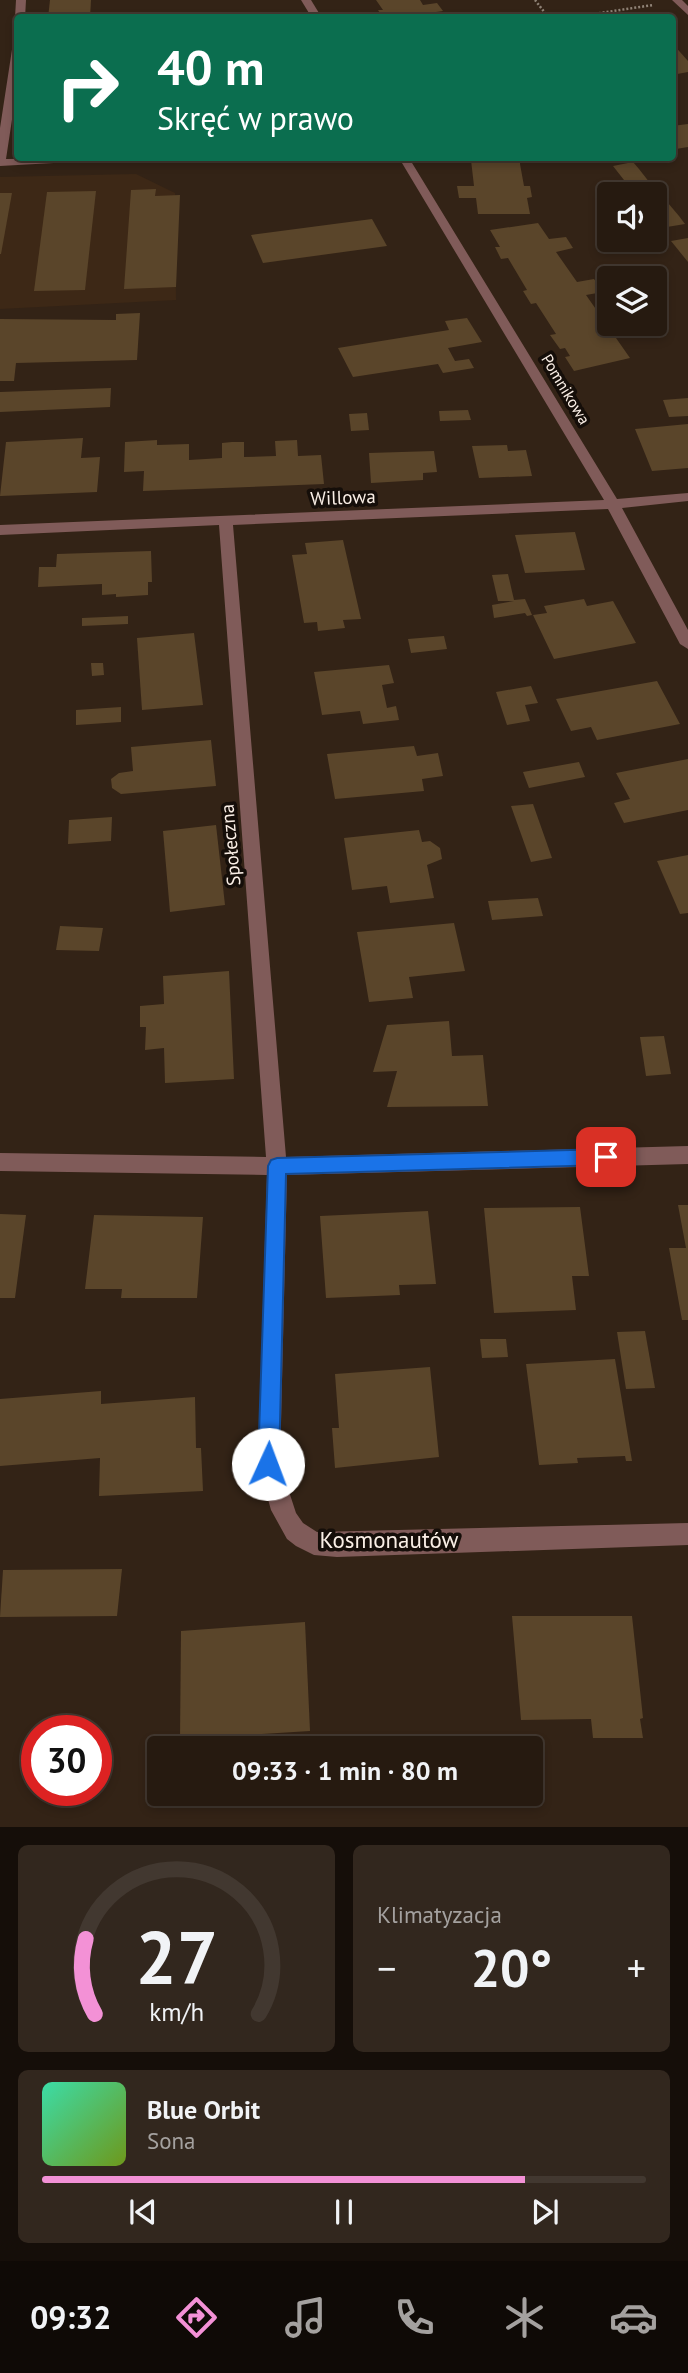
<!DOCTYPE html>
<html lang="pl">
<meta charset="utf-8">
<style>
body{margin:0;font-family:"PT Sans",sans-serif;background:#32271e;color:#f1f3f6;height:100vh;display:flex;flex-direction:column;font-size:26px;white-space:nowrap}
*{box-sizing:border-box;margin:0}
p{font-size:23px;color:#a4a19f}
.icon{flex:none;width:38px;height:38px;fill:none;stroke:currentColor;stroke-width:2;stroke-linecap:round;stroke-linejoin:round}
.map{position:relative;height:1827px;overflow:hidden}
.drawer{display:flex;flex-direction:column;gap:18px;padding:18px;background:#150e09;flex:1}
.drawer>*{flex:none}
.banner{position:absolute;left:14px;top:14px;width:662px;height:147px;border-radius:7px;box-shadow:0 4px 10px #0003,0 0 0 2px #423830;background:#0b6e4f;color:#fff;overflow:hidden}
.tools{position:absolute;left:597px;top:182px;display:grid;gap:14px}
.tools a{display:grid;place-items:center;width:70px;height:70px;border-radius:7px;background:#261a10;box-shadow:0 4px 10px #0003,0 0 0 2px #423830;font-size:35px}
.speed{position:absolute;left:21px;top:1715px;display:flex;gap:14px;font-size:35px;font-weight:700;text-align:center}
.speed>*{display:grid;place-content:center;width:91px;height:91px;border-radius:50%;background:#261a10;box-shadow:0 4px 10px #0003,0 0 0 2px #423830;line-height:1}
.speed .limit{border:10px solid #d22;background:#fff;color:#111}
.pin{position:absolute;display:grid;place-items:center;width:60px;height:60px;color:#fff;margin:-30px;border-radius:14px;box-shadow:0 4px 10px #0006}
.me{position:absolute;width:77px;margin:-38px;rotate:2deg;stroke-linejoin:round;filter:drop-shadow(0 0 5px #0008)}
.turn{display:flex;align-items:center;gap:24px;height:147px;padding:0 28px;font-size:32px}
.turn .icon{width:91px;height:91px;stroke-width:2.5}
.turn b{display:block;font-size:49px;line-height:60px}
.big{font-size:52px;font-weight:700;line-height:1.1}
.drawer .widget{flex:1;display:flex;flex-direction:column;justify-content:center;gap:10px;min-width:0;padding:0 24px;border-radius:10px;background:#32271e}
.drawer .dial{align-items:center;gap:0}
.dial svg{height:182px;overflow:visible;fill:none;stroke:#423830;stroke-width:7;stroke-linecap:round;text-anchor:middle}
.dial text{fill:#f1f3f6;stroke:none}
.song{display:flex;align-items:center;gap:21px}
.cover{width:84px;height:84px;border-radius:10px;background:linear-gradient(135deg,hsl(160 70% 55%),hsl(80 70% 35%))}
.played{height:7px;border-radius:4px;background:linear-gradient(90deg,#f391d6 80%,#423830 80%)}
.keys{display:flex;justify-content:space-around;direction:ltr}
.heat{display:flex;justify-content:space-between;align-items:center;font-size:38px;direction:ltr}
.drawer .tiles{flex:1;display:grid;gap:18px;grid-template-columns:1fr 1fr}
.widget:last-child{grid-column:span 2}
.trip{position:absolute;left:147px;top:1736px;width:396px;height:70px;border-radius:7px;background:#261a10;box-shadow:0 4px 10px #0003,0 0 0 2px #423830;font-weight:700;line-height:70px;text-align:center}
.tab-bar{display:flex;height:112px;justify-content:space-around;align-items:center;background:#0f0a06;color:#a4a19f}
.tab-bar .icon{width:49px;height:49px}
.tab-bar .active{color:#f391d6}
.tab-bar b{font-size:32px;color:#f1f3f6}
.map>svg:first-child{display:block}
.built{fill:#3d2816}
.building{fill:#5a452a}
.lines{fill:none;stroke-linecap:round;stroke-linejoin:round}
.path{stroke:#908377;stroke-width:2.5;stroke-dasharray:2 2;stroke-linecap:butt}
.minor{fill:#805b59;fill-rule:evenodd}
.route{fill:#1a73e8;stroke:#114b97;stroke-width:2}
.labels{text-anchor:middle;stroke-width:7;stroke-linejoin:round;paint-order:stroke}
.far-street-label{font-size:16px;fill:#faefe6;stroke:#150e09}
.street-label{font-size:19px;fill:#faefe6;stroke:#150e09}
.near-street-label{font-size:23px;fill:#faefe6;stroke:#150e09}
</style>
<div class="map">
<svg width="688" height="1827" viewBox="0 0 688 1827">
<rect width="100%" height="100%" fill="#332316"/>
<path class="built" d="M136,174l39,19 1,107 -176,9v-132z"/>
<g class="building">
<path d="M50,0h41l-1,18h-42z"/>
<path d="M376,0h44l3,5 14,-2 6,8 -14,2 3,5h-49l-5,-8h5z"/>
<path d="M672,43l16,18v11l-16,3z"/>
<path d="M688,124v23l-12,2 -4,-4v-19z"/>
<path d="M182,158h31v1l-28,4z"/>
<path d="M453,158h72l1,2 -6,1v3l4,22h6l2,11 -5,1 3,16h-52l-2,-16h-17l-2,-12h17l-3,-26h-17z"/>
<path d="M633,162l6,7 25,32 -10,2v-9h-19l-22,-28z"/>
<path d="M156,189l-1,7 25,-1 -4,92 -52,2 7,-99z"/>
<path d="M96,191l-11,99 -51,1 13,-99z"/>
<path d="M0,193h12l-11,61h-1z"/>
<path d="M668,203l11,13 6,8 -24,4 -7,-9v-14z"/>
<path d="M372,219l15,27 -124,17 -12,-28z"/>
<path d="M538,223l11,16 17,-2 7,11 -17,4 21,30 17,-3 9,13 -17,3 21,30 19,-1 7,11 -17,3 14,20 -56,13 -9,-14 5,-1 -5,-8 -5,1 -10,-14 6,-1 -9,-14 -11,-17 -5,1 -8,-13 4,-1 -19,-32 -7,1 -6,-12h5l-10,-17z"/>
<path d="M688,238v24l-17,-21z"/>
<path d="M140,313l-3,47 -121,3 -2,18h-14v-62l116,1v-6z"/>
<path d="M467,318l15,24 -34,6 7,13 14,-2 5,9 -31,5 -5,-9 -85,13 -15,-29 111,-18 -4,-9z"/>
<path d="M111,388l-1,19 -110,5v-20z"/>
<path d="M688,398v18l-19,1 -6,-17z"/>
<path d="M468,410l3,10 -31,1 -1,-10z"/>
<path d="M367,413l2,17 -18,1 -2,-17z"/>
<path d="M688,424v44l-36,3 -17,-42z"/>
<path d="M83,438l-2,20 19,-1 -3,35 -97,4 6,-54z"/>
<path d="M157,440v5l32,-1v16l33,-2v-15l10,-1h12v15l32,-1 -1,-15 22,-1 1,16 23,-1 3,29 -181,7 1,-20 -20,1 1,-30z"/>
<path d="M507,445l1,6 18,-1 6,26 -53,2 -7,-32z"/>
<path d="M434,451l3,21 -14,1v7l-52,3 -2,-30z"/>
<path d="M575,532l10,38 -60,3 -10,-38z"/>
<path d="M343,540l18,79 -18,1 2,8 -27,3 -1,-9 -13,1 -12,-68 15,-1 -2,-11z"/>
<path d="M151,551l1,31h-4v13l-32,2v-3l-14,1v-11l-64,3 1,-20h17l1,-13z"/>
<path d="M508,574l6,26 11,-1 7,16 -5,1 -2,-3 -31,5 -2,-13 22,-4h-16l-6,-26z"/>
<path d="M584,599l3,7 26,-5 23,42 -82,16 -21,-44 14,-2 -3,-7z"/>
<path d="M128,616v8l-46,2v-8z"/>
<path d="M194,633l9,72 -61,5 -5,-72z"/>
<path d="M444,636l3,13 -36,4 -3,-14z"/>
<path d="M91,663h12l1,12 -12,1z"/>
<path d="M389,665l5,18 -12,2 5,23 9,-2 3,14 -36,4 -3,-13 -38,4 -8,-43z"/>
<path d="M657,681l23,43 -83,16 -6,-13 -20,4 -15,-32z"/>
<path d="M531,686l7,17 -13,2 5,16 -23,4 -11,-33z"/>
<path d="M121,707v15l-45,3v-15z"/>
<path d="M211,740l5,46 -95,8 -9,-6 -1,-9 8,-6 14,-2 -2,-24z"/>
<path d="M414,746l3,10 21,-3 5,23 -21,3 2,12 -89,8 -8,-45z"/>
<path d="M688,759v51l-64,13 -10,-20 16,-4 -14,-26z"/>
<path d="M579,762l6,15 -56,11 -6,-16z"/>
<path d="M533,804l19,54 -21,4 -20,-56z"/>
<path d="M112,817l-1,24 -43,3 1,-24z"/>
<path d="M216,825l9,80 -55,7 -7,-81z"/>
<path d="M419,830l3,12 8,-1 10,7 2,11 -15,6 7,33 -44,5 -3,-17 -35,4 -8,-52z"/>
<path d="M688,855v58l-8,1 -23,-53z"/>
<path d="M538,898l5,18 -51,4 -4,-19z"/>
<path d="M454,923l11,48 -56,6 4,21 -44,4 -12,-70z"/>
<path d="M60,926l43,2 -4,23 -43,-1z"/>
<path d="M229,971l5,108 -69,4 -1,-35 -19,2 1,-23h-6v-21l24,-2 -1,-28z"/>
<path d="M449,1021l3,35 31,-1 5,51 -101,1 10,-36 -24,1 14,-47z"/>
<path d="M664,1036l7,38 -25,2 -6,-39z"/>
<path d="M678,1205h10v115h-6l-13,-72h17z"/>
<path d="M580,1207l9,69h-17l4,34 -82,3 -10,-105z"/>
<path d="M428,1211l8,73 -37,1 1,10 -74,3 -6,-82z"/>
<path d="M0,1214l26,1 -11,83h-15z"/>
<path d="M94,1215l109,2 -6,81h-76l1,-9h-37z"/>
<path d="M645,1331l10,57 -29,1 -9,-57z"/>
<path d="M480,1339h26l2,18 -26,1z"/>
<path d="M615,1359l17,102h-6l-1,-5 -48,2 1,5 -39,2 -13,-101z"/>
<path d="M430,1367l9,90 -104,11 -3,-40h7l-4,-54z"/>
<path d="M101,1391v13l94,-7 1,51h5l2,43 -104,5 1,-38 -100,8v-67z"/>
<path d="M122,1569l-5,47 -117,1 3,-47z"/>
<path d="M512,1616h120l11,102 -3,1 3,19h-50l-2,-19 -70,1z"/>
<path d="M305,1622l5,109 -130,8 1,-108z"/>
</g>
<g class="lines">
<g class="path">
<path d="M535,0l14,18"/>
<path d="M567,18l86,-13"/>
</g>
<g class="minor">
<path d="M16,0h10l-1,18h-7v2l-3,-2z"/>
<path d="M301,0h10l11,18h-10z"/>
<path d="M672,0h10l6,6v9z"/>
<path d="M18,40v40l-12,79 102,-1 -1,2 -107,6v-38l13,-85z"/>
<path d="M399,158h10l208,341 71,-6v8l-66,7 66,122v19l-8,-5 -72,-135 -375,16 53,632 402,-11v18l-401,11 -7,289 16,49 7,10 14,9 371,-9v22l-351,12 -23,-2 -18,-9 -9,-7 -16,-29 -13,-46 9,-289 -267,-4v-18l266,4 -47,-632 -219,10v-10l604,-25z"/>
</g>
</g>
<path class="route" d="M606,1149l6,3 3,5 -3,6 -6,2 -320,9 -7,290 -3,8 -8,3 -7,-3 -3,-8 10,-298 3,-6 6,-2z"/>
<g class="labels">
<g class="far-street-label">
<text transform="translate(566 389) rotate(59)" y="6">Pomnikowa</text>
</g>
<g class="street-label">
<text transform="translate(343 497) rotate(-2)" y="7">Willowa</text>
<text transform="translate(230 845) rotate(-95)" y="7">Społeczna</text>
</g>
<g class="near-street-label">
<text x="389" y="1548">Kosmonautów</text>
</g>
</g>
</svg>
<div class="tools">
<a><svg class="icon" aria-label="sound" viewBox="0 0 24 24"><path d="M4 9h4l5-4v14l-5-4H4zM17 9q2 3 0 6"/></svg></a>
<a><svg class="icon" aria-label="layers" viewBox="0 0 24 24"><path d="M12 4l9 5-9 5-9-5zM3 14l9 5 9-5"/></svg></a>
</div>
<div class="speed"><div class="limit">30</div></div>
<div class="pin" style="left:606px;top:1157px;background:#d93025"><svg class="icon" aria-label="arrive" viewBox="0 0 24 24"><path d="M6 21V4h12l-3 4 3 4H6"/></svg></div>
<svg class="me" style="left:268px;top:1464px" viewBox="-20 -20 40 40"><circle r="19" fill="#fff"/><path d="M0-13L10 11 0 6-10 11z" fill="#1a73e8"/></svg>
<div class="trip">09:33 · 1 min · 80 m</div>
<div class="banner">
<div class="turn"><svg class="icon" aria-label="right" viewBox="0 0 24 24"><path d="M7 20v-9h11M14 6l5 5-5 5"/></svg><div><b>40 m</b>Skręć w prawo</div></div>
</div>
</div>
<section class="drawer">
<div class="tiles">
<div class="widget dial"><svg viewBox="0 0 100 80">
<path d="M14 69A42 42 0 1 1 86 69"/>
<path d="M14 69A42 42 0 0 1 10 36" stroke="#f391d6"/>
<text x="50" y="56" font-size="32" font-weight="700">27</text>
<text x="50" y="72" font-size="11">km/h</text>
</svg></div>
<div class="widget"><p>Klimatyzacja</p>
<div class="heat"><a>−</a><b class="big">20°</b><a>+</a></div>
</div>
<div class="widget">
<div class="song"><i class="cover"></i><div><b>Blue Orbit</b><p>Sona</p></div></div>
<div class="played"></div>
<div class="keys"><svg class="icon" aria-label="previous" viewBox="0 0 24 24"><path d="M18 5L8 12l10 7zM5 5v14"/></svg><svg class="icon" aria-label="pause" viewBox="0 0 24 24"><path d="M8 5v14M16 5v14"/></svg><svg class="icon" aria-label="next" viewBox="0 0 24 24"><path d="M6 5l10 7-10 7zM19 5v14"/></svg></div>
</div>
</div>
</section>
<nav class="tab-bar">
<b>09:32</b>
<svg class="icon active" aria-label="directions" viewBox="0 0 24 24"><path d="M12 3l9 9-9 9-9-9zM9 14v-3h6M13 9l2 2-2 2"/></svg>
<svg class="icon" aria-label="music" viewBox="0 0 24 24"><path d="M9 18V5l10-2v13"/><circle cx="6" cy="18" r="3"/><circle cx="16" cy="16" r="3"/></svg>
<svg class="icon" aria-label="phone" viewBox="0 0 24 24"><path d="M5 4h4l2 5-3 2q2 4 5 5l2-3 5 2v4C11 20 4 13 5 4z"/></svg>
<svg class="icon" aria-label="climate" viewBox="0 0 24 24"><path d="M12 3v18M4 7l16 10M4 17L20 7"/></svg>
<svg class="icon" aria-label="car" viewBox="0 0 24 24"><path d="M5 17H2v-5l4-1 3-4h7l3 4 3 1v5h-3M9 17h6M6 11h13"/><circle cx="7" cy="17" r="2"/><circle cx="17" cy="17" r="2"/></svg>
</nav>
